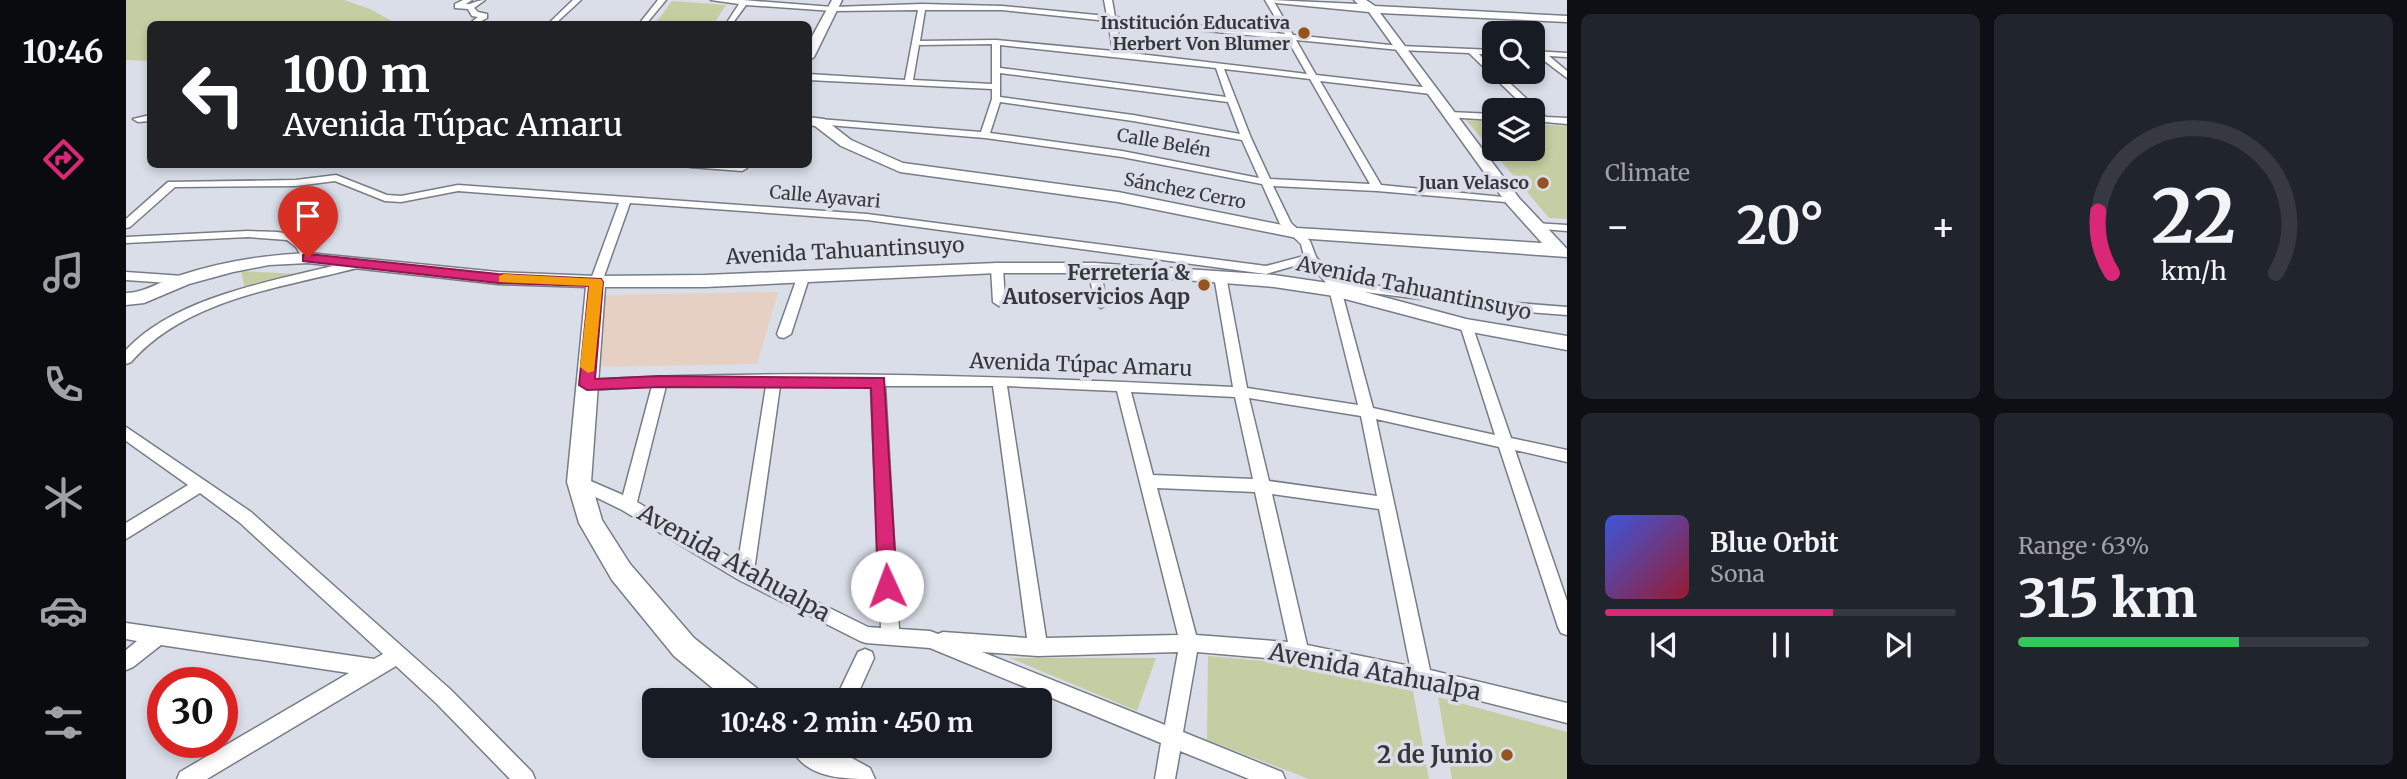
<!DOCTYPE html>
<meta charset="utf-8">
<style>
body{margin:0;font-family:Merriweather,serif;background:#20242c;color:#f1f3f6;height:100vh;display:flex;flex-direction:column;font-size:26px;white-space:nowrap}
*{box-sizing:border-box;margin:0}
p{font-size:23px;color:#9ea1a6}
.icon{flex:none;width:38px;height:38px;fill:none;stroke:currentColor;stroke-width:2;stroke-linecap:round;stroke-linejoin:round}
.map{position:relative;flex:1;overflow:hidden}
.panel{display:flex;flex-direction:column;gap:14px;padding:14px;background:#0d0f14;width:840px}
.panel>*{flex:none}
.banner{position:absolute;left:21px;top:21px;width:665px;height:147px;border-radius:10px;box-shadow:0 4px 10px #0003;background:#202124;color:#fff;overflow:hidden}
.fabs{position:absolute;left:1356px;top:21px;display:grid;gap:14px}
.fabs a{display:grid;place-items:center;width:63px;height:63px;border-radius:10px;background:#171b24;box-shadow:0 4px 10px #0003;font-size:35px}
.speed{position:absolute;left:21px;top:667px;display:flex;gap:14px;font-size:35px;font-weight:700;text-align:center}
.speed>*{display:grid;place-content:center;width:91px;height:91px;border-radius:50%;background:#171b24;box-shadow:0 4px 10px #0003;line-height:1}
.speed .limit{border:10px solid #d22;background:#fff;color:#111}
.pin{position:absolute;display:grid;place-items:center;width:60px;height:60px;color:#fff;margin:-72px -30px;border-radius:50% 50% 50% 0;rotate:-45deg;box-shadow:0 0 7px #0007}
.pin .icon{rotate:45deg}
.me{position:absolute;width:77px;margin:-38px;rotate:358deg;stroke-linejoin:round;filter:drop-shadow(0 0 5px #0008)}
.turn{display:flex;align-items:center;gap:24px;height:147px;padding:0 21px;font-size:32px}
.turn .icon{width:91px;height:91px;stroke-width:2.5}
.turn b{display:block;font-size:49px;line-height:60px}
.big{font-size:52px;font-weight:700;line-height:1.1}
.panel .tile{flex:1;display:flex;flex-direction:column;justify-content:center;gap:10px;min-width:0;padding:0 24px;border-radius:10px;background:#20242c}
.panel .dial{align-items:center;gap:0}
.dial svg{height:182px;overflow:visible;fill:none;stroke:#363941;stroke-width:7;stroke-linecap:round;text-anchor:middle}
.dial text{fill:#f1f3f6;stroke:none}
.song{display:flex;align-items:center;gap:21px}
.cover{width:84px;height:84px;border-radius:10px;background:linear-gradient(135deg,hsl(230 70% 55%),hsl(350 70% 35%))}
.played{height:7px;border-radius:4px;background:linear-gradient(90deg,#db2777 65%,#363941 65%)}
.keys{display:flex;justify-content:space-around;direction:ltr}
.heat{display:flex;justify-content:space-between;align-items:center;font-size:38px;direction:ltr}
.charge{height:10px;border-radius:5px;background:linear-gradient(90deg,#34c759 63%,#363941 0)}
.panel .tiles{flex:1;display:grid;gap:14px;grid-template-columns:repeat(2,1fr)}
.trip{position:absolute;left:516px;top:688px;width:410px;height:70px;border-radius:10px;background:#171b24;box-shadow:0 4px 10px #0003;font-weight:700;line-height:70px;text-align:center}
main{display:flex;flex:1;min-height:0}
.tab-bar{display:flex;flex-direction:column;width:126px;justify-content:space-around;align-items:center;background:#090b0e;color:#9ea1a6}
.tab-bar .icon{width:49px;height:49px}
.tab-bar .active{color:#db2777}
.tab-bar b{font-size:32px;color:#f1f3f6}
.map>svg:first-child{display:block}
.education{fill:#e5d0c3}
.green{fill:#c3cea2}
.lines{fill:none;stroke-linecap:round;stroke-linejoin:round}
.street-casing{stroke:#787c86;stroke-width:3}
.secondary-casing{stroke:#787c86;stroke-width:3}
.street{fill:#fff;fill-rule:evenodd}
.secondary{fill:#fff;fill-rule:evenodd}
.route{fill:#db2777;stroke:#8e194d;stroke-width:2}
.slow{fill:#f59e0b}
.poi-dot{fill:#94541d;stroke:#d9dee9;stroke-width:2.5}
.labels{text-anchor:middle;stroke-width:7;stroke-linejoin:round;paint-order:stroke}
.far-poi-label{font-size:18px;font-weight:bold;fill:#35373b;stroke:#d9dee9;text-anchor:end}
.far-street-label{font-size:18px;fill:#35373b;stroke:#d9dee9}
.street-label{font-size:21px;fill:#35373b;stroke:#d9dee9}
.poi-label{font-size:21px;font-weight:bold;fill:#35373b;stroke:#d9dee9;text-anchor:end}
.near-street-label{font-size:24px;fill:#35373b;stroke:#d9dee9}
.near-poi-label{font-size:24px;font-weight:bold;fill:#35373b;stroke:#d9dee9;text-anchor:end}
</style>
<main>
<nav class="tab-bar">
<b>10:46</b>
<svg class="icon active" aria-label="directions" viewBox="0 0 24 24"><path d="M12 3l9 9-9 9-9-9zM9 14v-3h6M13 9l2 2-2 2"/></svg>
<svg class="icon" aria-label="music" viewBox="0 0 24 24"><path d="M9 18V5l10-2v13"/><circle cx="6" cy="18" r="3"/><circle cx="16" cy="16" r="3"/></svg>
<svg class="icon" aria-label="phone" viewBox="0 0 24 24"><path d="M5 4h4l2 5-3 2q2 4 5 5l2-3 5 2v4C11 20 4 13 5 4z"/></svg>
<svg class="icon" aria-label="climate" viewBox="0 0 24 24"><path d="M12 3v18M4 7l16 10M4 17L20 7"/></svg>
<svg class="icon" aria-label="car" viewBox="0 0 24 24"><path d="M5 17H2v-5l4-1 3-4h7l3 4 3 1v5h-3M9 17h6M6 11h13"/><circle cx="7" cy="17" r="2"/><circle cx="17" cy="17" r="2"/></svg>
<svg class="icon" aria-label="filters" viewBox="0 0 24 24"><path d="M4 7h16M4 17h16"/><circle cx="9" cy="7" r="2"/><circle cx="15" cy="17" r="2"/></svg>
</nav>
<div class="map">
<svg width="1441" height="779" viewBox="0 0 1441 779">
<rect width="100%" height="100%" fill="#d9dee9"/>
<path class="education" d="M652,292l-21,72 -161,3 6,-72z"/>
<g class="green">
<path d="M0,0h218l26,9 27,15h-247v37l-24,-1z"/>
<path d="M546,1l54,4 -12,19h-59z"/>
<path d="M1340,120l28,2v27h39v-25l34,2v93l-18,-1z"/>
<path d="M115,271l58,3 -54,15z"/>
<path d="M1082,656l99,9 106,26 16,88h-120l-102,-39z"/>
<path d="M884,658h146l-19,53z"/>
<path d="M1312,697l129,35v47h-115z"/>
</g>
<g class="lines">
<defs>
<g id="street">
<path d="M337,0h9l-6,4c5,1 11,-4 19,-4l-11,8 4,4 9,2v4l-11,6h-7l9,-7 -6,-1 -4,-7 -13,-1v-4z"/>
<path d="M447,0h8l-26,24h-7z"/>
<path d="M532,0h8l-20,24h-7z"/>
<path d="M585,0h32l90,7 89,-3 80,2 105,10 -3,-16h8l3,17 170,17 -20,-34h8l20,35 107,11 94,4v4h-15l15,15v3h4l48,45 21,1v6l-33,-3 -1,-11h-5l-59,-57 -69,-3 -104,-10 20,35 115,13 4,3 -4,3 -111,-13 61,104 132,13 4,1v4l-140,-12 -104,-5 18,37 19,18 6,16 22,24 178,22 51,4v8l-51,-4 -175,-22 32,119 122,27 -35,-110 6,-4 6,4 39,113 56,12v12l-52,-12 52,151v34l-6,-2 -3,-6 -59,-180 -123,-28 54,251 137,33v20l-145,-37 -123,-25 -102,-9 -14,80 99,40 3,7h-36l-69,-28 -5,28h-20l6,-36 -231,-95 -64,-5 -6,-2 -121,-61 -117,-70 -49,-24 -2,-4 2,-4 6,-2 44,19 29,-109 -65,4 -7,-5 7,-5c215,-12 431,-3 646,7l-19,-111 6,-4 6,4 21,112 111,17 -30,-120 -20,-23 -42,12 -399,-54 -237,-17 -28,79 -6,4 -6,-4 29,-79 -161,-12 -57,11 -16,-1 -50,-20 -39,5 -121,1 -45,40 -4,1v-9l42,-37 128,-2 40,-5 51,20 14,1 57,-11 409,29 399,52 38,-10 -3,-12 -21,-20 -18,-40 -140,-27 -137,-19 -169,-14v-4l3,-1 162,13 11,-33v-10l-184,-9v-6l97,6 13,-70 -85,1 -87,-6 -14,19h-6l13,-20zM799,10h77l106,11 5,30 -117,-11 -76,1zM990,22l171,17 20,35 -185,-22zM866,44v40l-79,-4 6,-35zM874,45l216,23 10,29 -226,-29zM1098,69l86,10 60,105 -100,-5 -19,-41zM874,73l228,29 12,32 -107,-19 -133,-18zM874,102l133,19 109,19 17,38 -137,-27 -132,-18zM540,386h100l-28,176 -101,-60zM654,386h91l10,242 -13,-1 -114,-56zM759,386h108l34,252 -84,-6 -5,2 -8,-3 -31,-2zM881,386l110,5 61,244 -132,3zM1005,392l104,5 18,82 -100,-4zM1123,398l112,18 16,80 -108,-15zM1031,488l98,4 33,150 -92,-7zM1146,494l107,15 31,157 -103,-21zM856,652l56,4 140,-4 -13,73z"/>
<path d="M1407,51l34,2v4l-18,-1 18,15v7l-29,-22 -5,-1z"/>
<path d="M1323,112l45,2v6l-48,-3 -2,-2z"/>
<path d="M24,115v6l-12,1 -5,-3z"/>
<path d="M559,164h51l11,4 -5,3 -52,-4z"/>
<path d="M1408,223l33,2v6l-37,-3 -2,-2z"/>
<path d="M122,231c34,2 46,-4 66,27l-2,2h-8l-8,-13 -9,-7 -39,-3 -122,6v-6z"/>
<path d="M227,261l4,1v6c-77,20 -171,31 -226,94l-5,2v-14c52,-56 155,-70 227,-89z"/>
<path d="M871,264l6,4 2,34 -6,4 -6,-4 -2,-34z"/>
<path d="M968,264l6,4 7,36 -6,4 -6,-4 -7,-36z"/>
<path d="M678,271l6,4 -19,59 -7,4 -5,-1 -2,-3 21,-59z"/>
<path d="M0,272l57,4 6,4 -6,4 -57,-4z"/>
<path d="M0,427l125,85 200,178 81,82 3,7h-25l-73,-75 -41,-38 -189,113h-30l3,-7 169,-99 -188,-28 -28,22 -7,3v-20l11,-9 -11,-2v-16l248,36 9,-5 -144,-132 -39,-29 -74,46v-16l62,-38 -62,-44z"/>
<path d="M739,649l7,3 2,6 -19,42h-20l23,-48z"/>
</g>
<g id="secondary">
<path d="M706,0h10l-28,57 -6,4v-17z"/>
<path d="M1145,0l87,4 -4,-4h12l9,6 192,10v6l-187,-9 139,185 48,51v8l-270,-19 -179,-36 -218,-30 -59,-26 -26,-20 -7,-1v-8l16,2 27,21 52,23 215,29 179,36 245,15 -35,-39 -138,-192 -93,-9z"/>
<path d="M182,253l190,19 98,4 109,-1 292,-12h97l180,12 61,9 131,35 101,17v14l-101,-19 -132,-35 -60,-9 -180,-14h-97l-292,14h-100l-14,195 11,38 28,44 64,74 65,52 5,10h-37l-53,-44 -62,-76 -33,-57 -12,-41 19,-195 -88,-3 -190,-21 -39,2 -36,7 -44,12 -45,19 -18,2v-12c18,0 35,-12 52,-17 43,-14 85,-21 130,-23z"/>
<path d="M664,746h40l40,22 5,11c-32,0 -70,0 -85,-33z"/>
</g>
</defs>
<use href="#street" class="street-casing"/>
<use href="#secondary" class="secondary-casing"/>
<use href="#street" class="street"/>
<use href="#secondary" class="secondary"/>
</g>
<path class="route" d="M182,254l190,20 103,5 2,3 -8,97 65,-3 224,2 13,208 -3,6 -7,2 -7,-2 -2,-6 -7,-198 -211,-1 -73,3 -8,-5 10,-99 -91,-3 -195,-22v-6z"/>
<path class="slow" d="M378,274l97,5 2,3 -9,89 -6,2 -8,-6 9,-81 -90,-4v-6z"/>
<g class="poi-dot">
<circle cx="1178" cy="33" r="7"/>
<circle cx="1417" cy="183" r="7"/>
<circle cx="1078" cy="285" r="7"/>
<circle cx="1381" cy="755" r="7"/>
</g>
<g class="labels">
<g class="far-poi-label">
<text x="1164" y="29">Institución Educativa<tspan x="1164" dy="21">Herbert Von Blumer</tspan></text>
<text x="1403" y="189">Juan Velasco</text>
</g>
<g class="far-street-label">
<text transform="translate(1038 143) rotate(10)" y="6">Calle Belén</text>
<text transform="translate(1059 191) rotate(11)" y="6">Sánchez Cerro</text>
<text transform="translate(699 197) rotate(5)" y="6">Calle Ayavari</text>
</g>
<g class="street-label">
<text transform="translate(719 251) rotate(-3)" y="7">Avenida Tahuantinsuyo</text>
<text transform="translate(1288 288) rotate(12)" y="7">Avenida Tahuantinsuyo</text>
<text transform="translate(955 365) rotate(2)" y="7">Avenida Túpac Amaru</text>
</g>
<g class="poi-label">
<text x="1064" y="280">Ferretería &amp;<tspan x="1064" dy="24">Autoservicios Aqp</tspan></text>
</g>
<g class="near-street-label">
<text transform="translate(608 563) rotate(29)" y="8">Avenida Atahualpa</text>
<text transform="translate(1249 672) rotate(11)" y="8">Avenida Atahualpa</text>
</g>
<g class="near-poi-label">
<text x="1367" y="763">2 de Junio</text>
</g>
</g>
</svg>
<div class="fabs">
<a><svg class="icon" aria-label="search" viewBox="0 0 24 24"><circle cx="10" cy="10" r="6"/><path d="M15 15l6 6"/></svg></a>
<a><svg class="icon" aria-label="layers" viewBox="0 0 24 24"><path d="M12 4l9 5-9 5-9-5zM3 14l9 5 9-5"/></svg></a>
</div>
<div class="speed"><div class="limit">30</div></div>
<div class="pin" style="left:182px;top:258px;background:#d93025"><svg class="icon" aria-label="arrive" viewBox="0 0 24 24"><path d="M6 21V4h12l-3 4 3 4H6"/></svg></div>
<svg class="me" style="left:761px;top:586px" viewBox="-20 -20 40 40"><circle r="19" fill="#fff"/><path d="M0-13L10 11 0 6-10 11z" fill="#db2777"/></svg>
<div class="trip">10:48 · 2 min · 450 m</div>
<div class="banner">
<div class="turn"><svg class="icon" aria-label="left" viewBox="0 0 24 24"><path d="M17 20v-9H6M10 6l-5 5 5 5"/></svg><div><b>100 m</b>Avenida Túpac Amaru</div></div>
</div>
</div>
<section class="panel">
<div class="tiles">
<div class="tile"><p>Climate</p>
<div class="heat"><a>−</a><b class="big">20°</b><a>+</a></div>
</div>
<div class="tile dial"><svg viewBox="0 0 100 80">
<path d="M14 69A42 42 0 1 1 86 69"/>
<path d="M14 69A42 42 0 0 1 8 42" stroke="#db2777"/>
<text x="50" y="56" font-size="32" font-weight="700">22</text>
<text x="50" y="72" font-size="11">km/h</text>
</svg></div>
<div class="tile">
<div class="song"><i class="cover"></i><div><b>Blue Orbit</b><p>Sona</p></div></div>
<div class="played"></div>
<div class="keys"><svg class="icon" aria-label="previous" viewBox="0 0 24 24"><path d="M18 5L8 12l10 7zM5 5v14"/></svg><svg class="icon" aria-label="pause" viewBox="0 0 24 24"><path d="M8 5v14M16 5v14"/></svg><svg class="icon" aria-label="next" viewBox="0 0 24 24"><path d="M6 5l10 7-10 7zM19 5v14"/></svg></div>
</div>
<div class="tile"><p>Range · 63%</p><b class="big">315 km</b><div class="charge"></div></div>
</div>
</section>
</main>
